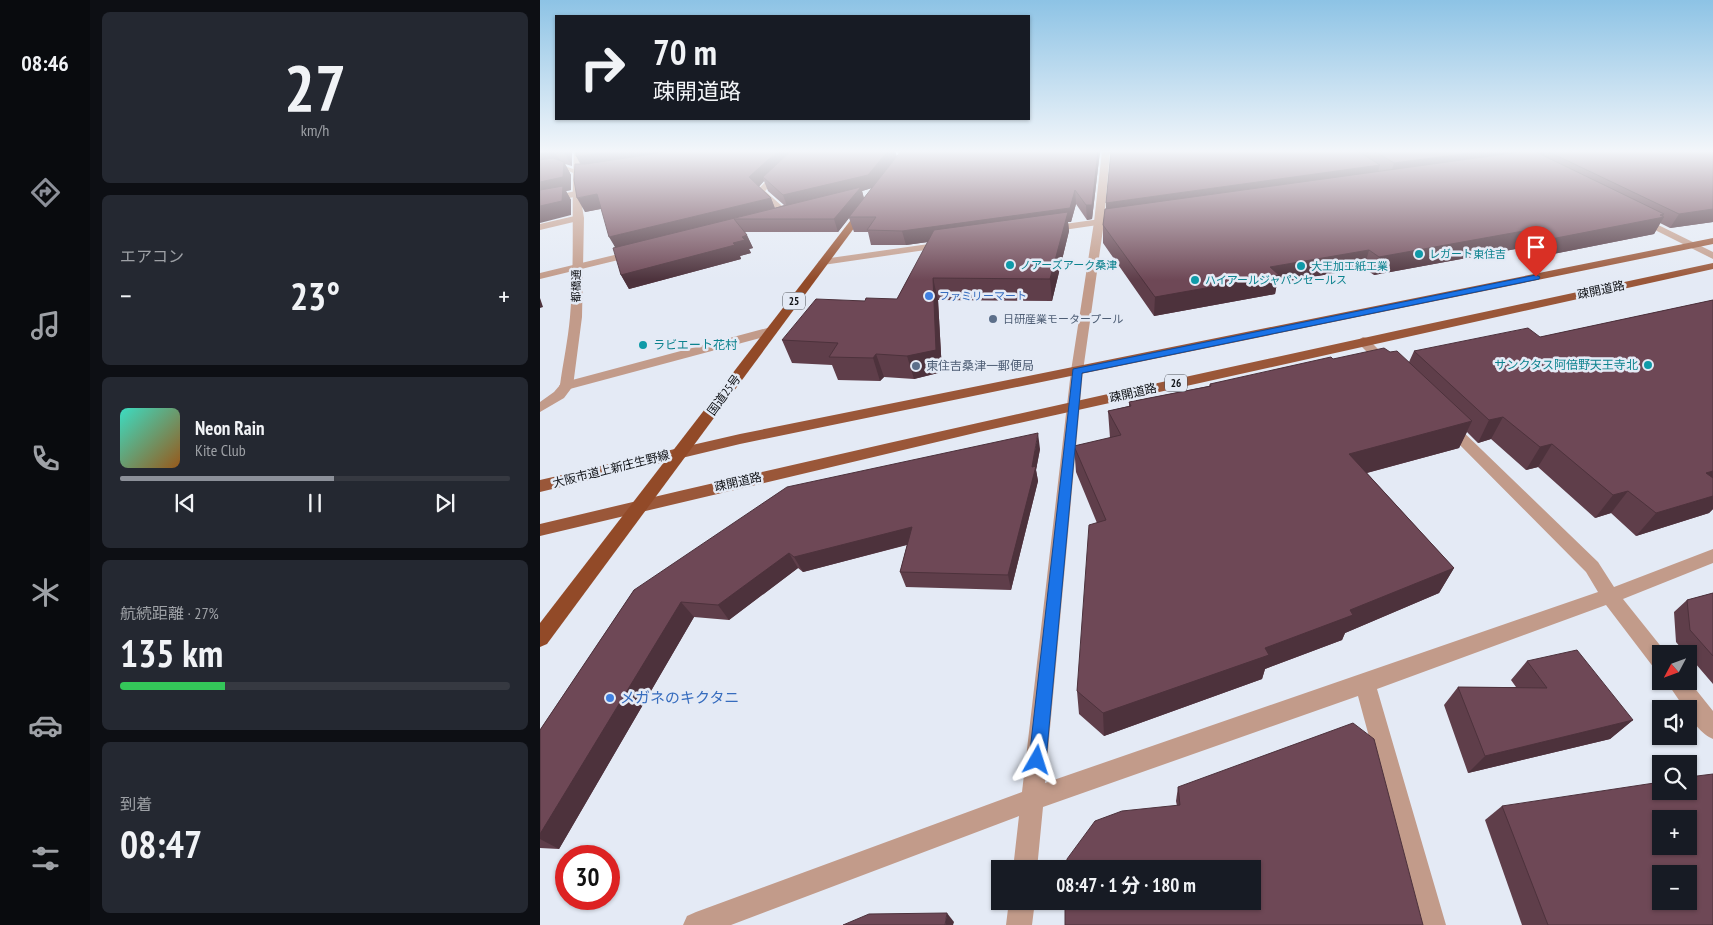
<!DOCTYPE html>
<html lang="ja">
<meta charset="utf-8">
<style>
body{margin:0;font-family:"PT Sans Narrow","Noto Sans JP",sans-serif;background:#242831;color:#f1f3f6;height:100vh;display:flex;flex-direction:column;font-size:19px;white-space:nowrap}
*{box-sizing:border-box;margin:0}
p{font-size:16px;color:#9ea1a6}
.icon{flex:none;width:28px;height:28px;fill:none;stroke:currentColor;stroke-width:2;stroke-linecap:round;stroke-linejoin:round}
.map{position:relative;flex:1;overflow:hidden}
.sheet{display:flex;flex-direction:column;gap:12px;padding:12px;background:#0d0f14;width:450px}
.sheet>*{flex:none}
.hud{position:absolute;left:15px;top:15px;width:475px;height:105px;border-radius:0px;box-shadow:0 1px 4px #0004;background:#171b24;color:#f1f3f6;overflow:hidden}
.needle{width:32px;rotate:229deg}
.buttons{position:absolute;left:1112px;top:645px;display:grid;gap:10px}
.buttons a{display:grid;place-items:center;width:45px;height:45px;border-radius:0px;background:#171b24;box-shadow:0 1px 4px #0004;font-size:25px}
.speed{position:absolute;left:15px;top:845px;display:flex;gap:10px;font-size:25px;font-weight:700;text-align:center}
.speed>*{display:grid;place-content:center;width:65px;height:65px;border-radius:50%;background:#171b24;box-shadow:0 1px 4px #0004;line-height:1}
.speed .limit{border:8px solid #d22;background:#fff;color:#111}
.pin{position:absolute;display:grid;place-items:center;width:42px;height:42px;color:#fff;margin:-51px -21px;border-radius:50% 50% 50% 0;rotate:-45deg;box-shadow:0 0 5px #0007}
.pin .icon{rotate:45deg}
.me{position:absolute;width:55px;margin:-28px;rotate:6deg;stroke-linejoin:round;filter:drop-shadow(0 0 4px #0008)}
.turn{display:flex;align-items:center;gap:18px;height:105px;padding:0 15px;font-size:22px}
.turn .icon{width:65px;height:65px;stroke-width:2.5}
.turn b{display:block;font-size:35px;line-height:42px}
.big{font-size:38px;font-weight:700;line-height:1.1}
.sheet .tile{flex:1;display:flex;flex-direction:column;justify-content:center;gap:8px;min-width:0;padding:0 18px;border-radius:8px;background:#242831}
.sheet .dial{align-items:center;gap:0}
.dial b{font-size:65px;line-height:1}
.song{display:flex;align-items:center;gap:15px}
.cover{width:60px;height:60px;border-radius:8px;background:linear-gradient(135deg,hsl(170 70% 55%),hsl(30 70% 35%))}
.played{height:5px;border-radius:2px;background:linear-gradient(90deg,#8c9099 55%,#363941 55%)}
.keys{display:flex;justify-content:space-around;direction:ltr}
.heat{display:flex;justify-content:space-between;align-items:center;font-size:28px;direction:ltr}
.charge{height:8px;border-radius:4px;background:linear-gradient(90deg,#34c759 27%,#363941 0)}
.trip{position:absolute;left:451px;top:860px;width:270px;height:50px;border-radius:0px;background:#171b24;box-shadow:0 1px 4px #0004;font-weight:700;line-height:50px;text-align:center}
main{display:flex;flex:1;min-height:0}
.tabs{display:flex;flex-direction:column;width:90px;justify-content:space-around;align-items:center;background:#090b0e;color:#9ea1a6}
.tabs .icon{width:35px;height:35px}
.tabs .on{color:#8c9099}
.tabs b{font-size:22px;color:#f1f3f6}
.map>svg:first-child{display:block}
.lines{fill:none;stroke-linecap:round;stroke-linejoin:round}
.minor{fill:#c29b8a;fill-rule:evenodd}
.tertiary{fill:#c29b8a;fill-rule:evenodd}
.primary{fill:#9a5739;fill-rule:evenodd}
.trunk{fill:#924a28;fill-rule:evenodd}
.wall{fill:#5f3e4a;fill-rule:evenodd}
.shaded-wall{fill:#4d323c}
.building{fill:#6e4856;stroke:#4d323c;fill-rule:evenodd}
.route{fill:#1a73e8;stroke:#114b97}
.culture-dot{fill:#0f9aa8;stroke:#e4eaf5;stroke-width:2}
.shop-dot{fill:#3f7fe0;stroke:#e4eaf5;stroke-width:2}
.service-dot{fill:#5c6f8a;stroke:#e4eaf5;stroke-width:2}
.labels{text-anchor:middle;stroke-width:5;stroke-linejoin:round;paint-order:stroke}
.far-culture-label{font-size:11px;fill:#0d838f;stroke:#e4eaf5;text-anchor:start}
.far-street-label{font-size:11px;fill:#0f1115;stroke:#e4eaf5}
.far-shop-label{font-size:11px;fill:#366cbe;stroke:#e4eaf5;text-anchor:start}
.shield{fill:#e4eaf5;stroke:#4f5258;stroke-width:1}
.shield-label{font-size:11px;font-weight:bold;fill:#0f1115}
.far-service-label{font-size:11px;fill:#4e5e75;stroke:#e4eaf5;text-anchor:start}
.street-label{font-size:12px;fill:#0f1115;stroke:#e4eaf5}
.culture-label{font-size:12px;fill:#0d838f;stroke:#e4eaf5;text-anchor:start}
.service-label{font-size:12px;fill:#4e5e75;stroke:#e4eaf5;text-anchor:start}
.near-shop-label{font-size:15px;fill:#366cbe;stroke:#e4eaf5;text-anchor:start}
</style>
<main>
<nav class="tabs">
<b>08:46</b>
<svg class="icon on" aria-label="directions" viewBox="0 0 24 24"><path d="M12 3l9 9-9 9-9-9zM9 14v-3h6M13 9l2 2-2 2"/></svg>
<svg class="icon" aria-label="music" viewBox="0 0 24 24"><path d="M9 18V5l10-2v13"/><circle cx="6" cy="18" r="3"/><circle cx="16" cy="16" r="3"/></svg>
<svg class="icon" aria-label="phone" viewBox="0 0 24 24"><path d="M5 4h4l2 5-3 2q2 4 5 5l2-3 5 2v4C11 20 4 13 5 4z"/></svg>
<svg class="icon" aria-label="climate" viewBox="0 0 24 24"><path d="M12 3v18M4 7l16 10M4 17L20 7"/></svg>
<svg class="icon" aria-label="car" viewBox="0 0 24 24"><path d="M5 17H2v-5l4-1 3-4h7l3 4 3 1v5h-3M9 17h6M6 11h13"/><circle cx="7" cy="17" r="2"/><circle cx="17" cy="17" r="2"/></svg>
<svg class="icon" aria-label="filters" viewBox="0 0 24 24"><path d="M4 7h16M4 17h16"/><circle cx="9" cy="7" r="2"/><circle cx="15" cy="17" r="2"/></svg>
</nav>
<section class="sheet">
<div class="tile dial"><b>27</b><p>km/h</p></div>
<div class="tile"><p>エアコン</p>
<div class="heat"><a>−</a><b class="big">23°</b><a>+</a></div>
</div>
<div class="tile">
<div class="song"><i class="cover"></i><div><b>Neon Rain</b><p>Kite Club</p></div></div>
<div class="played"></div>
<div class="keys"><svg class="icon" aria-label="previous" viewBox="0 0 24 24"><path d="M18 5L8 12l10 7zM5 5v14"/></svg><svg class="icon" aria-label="pause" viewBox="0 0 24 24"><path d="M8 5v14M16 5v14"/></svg><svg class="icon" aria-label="next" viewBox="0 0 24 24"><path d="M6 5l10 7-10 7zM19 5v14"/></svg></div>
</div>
<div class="tile"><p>航続距離 · 27%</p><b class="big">135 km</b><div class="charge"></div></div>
<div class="tile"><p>到着</p><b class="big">08:47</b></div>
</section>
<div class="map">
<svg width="1173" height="925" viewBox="0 0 1173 925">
<rect width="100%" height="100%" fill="#e4eaf5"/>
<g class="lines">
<g class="minor">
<path d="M258,151h8l-41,40 25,22v4l-3,1 -31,-27z"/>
<path d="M562,151h8l-6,71 -21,149 -38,412 553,-191 -12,-20 -142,-143 -2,-3 2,-3h10l144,139 16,25 99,-38v14l-90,36 44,55h-6v17l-7,-3 -48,-63 -229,84 69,236h-26l-62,-229 -315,111 -6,62h-24l6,-53 -288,109h-48l4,-9 9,-4 326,-120 49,-421 23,-149z"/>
<path d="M22,165l17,6h13l4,2c-12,8 -24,-3 -35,-3 -7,-1 -15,2 -21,3v-4z"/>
<path d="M36,191l3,1v4l-39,8v-6z"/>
<path d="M39,215l5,3 -2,2 -42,10v-6z"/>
<path d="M1100,216l73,36v7l-76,-38v-4z"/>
<path d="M95,250l4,1v4l-99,24v-6z"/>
<path d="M231,327l6,4 -2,3 -209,56 -7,-4 2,-3z"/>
<path d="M823,337l4,1 23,23 2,3 -2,3h-8l-23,-23 -2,-3z"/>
<path d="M1126,681h23l24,30v28c-10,-4 -24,-19 -24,-30h-4z"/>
<path d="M469,901h26l-3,24h-26z"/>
</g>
<g class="tertiary">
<path d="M34,151h8l-2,43 4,24 -2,99 -9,69 -9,12 -24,14v-10l14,-10 6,-7c3,-22 8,-45 10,-68 5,-56 1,-111 4,-166z"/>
<path d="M582,216l5,3 -2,2 -75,11 -5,-3 5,-3z"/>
<path d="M403,242l3,1v4l-123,18 -5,-3 5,-3z"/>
</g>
<g class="primary">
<path d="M1173,238v6l-973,200 -200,48v-12l200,-46z"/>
<path d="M1173,263v6l-734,163 -439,104v-12c390,-93 781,-177 1173,-261z"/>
</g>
<path class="trunk" d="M323,207l4,3 -1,2 -319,432 -7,3v-24l320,-415z"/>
</g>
<g class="wall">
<path d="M0,151h32v15l-7,-2 6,11v15l-5,1 5,9v15z"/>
<path d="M560,151l-8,68 -5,1 -11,-16 -5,18h-3l1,9 -17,70 -114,-1 4,72 -28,7 -30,-2 -4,4 -42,-1 -6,-15 -40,-2 -10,-23 83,-39 32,-2 31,-57 -22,3h-35l-3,-13h-14l-5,-14 -11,14h-93l8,16 -4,1 2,4 -11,3 1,3 -112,30 -8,-14 -6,-28 -14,-38 -16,3 -5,-48zM224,181l4,10 16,14 -9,3 -4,-10 -12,-11zM332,188l-8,10 -2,-7z"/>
<path d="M571,151h602v71l-43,6 -10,-5 -6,11 -116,23 -17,-9 -147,27 -10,-7 -87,15 -2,11 -121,22 -51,-73v-18l3,-16v-6z"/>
<path d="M1173,300v209l-4,4 -73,23 -25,-23 -16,5 -57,-51 -12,3 -35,-31 -13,4 -11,-11 -8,16 -92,25 87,95 -15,25 -94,40 -3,7 -77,29 -3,10 -158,57 -25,-22 -2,-23 20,-168 -21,-51 -2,-26 36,-8 -2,-27 21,-5v-4l80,-16 1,-2 123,-25 57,-7 19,10 5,-11 126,-14z"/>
<path d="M500,449l-4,21 2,11 -27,109 -105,-3 -6,-15 7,-27 -104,27 -5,-4 -69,52 -35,-3 -135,232 -19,-1v-118l94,-140z"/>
<path d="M1173,593v91l-24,-28v-2h-3l-10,-12 -2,-30 13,-12z"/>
<path d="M987,661l106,59 -23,19 -142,34 -24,-68 14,-18h58l-5,-7z"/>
<path d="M638,787l245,138 -246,-119 -1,-5z"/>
<path d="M962,806l211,119h-191l-37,-105z"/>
</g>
<g class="shaded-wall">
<path d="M12,151h2l8,12 -22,6v-15z"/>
<path d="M24,151h8v15l-8,-13z"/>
<path d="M75,151h95l-127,18 -7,-13z"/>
<path d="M238,151h18l-33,26 1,4 -10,10 -5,-14z"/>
<path d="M348,151h7l2,5 -25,32 -10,3 2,8 -26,33 -4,-13 -46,-10 -5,-14z"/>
<path d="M558,151h2l-8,68 -5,1 -1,-15z"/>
<path d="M945,151h32l-3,8 -124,17 4,-13z"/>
<path d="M990,151h15l-1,4 -16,2z"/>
<path d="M24,162l7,13v15l-5,1 5,9v15l-31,8v-41z"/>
<path d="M840,165l-4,13 -270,39v-14z"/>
<path d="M535,190l1,14 -5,18h-3l1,9 -17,70 -2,-22 15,-56 -159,22 -4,-14z"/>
<path d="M57,194l8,14 -20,4 -8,-14z"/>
<path d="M231,198l5,14 -42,7 -116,33 -9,-15z"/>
<path d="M1173,209v13l-43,6 9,-14z"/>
<path d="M1124,214l-2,3h2l-10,17 -116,23 8,-17z"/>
<path d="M989,230l-8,18 -147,27 5,-18z"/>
<path d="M207,235l6,13 -4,1 2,4 -11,3 1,3 -112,30 -8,-14 112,-32 9,-6z"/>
<path d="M829,250l-5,18 -87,15 -2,11 -121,22 1,-19 115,-30z"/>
<path d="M393,278l5,22 4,72 -28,7 -7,-23z"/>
<path d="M0,298l3,9 -3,1z"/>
<path d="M336,354l8,23 -4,4 -7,-23z"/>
<path d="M963,417l-12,22 -13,4 11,-23z"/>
<path d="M932,421l-13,27 -119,32 9,-26z"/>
<path d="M498,433l2,16 -4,21 2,11 -27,109 -3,-15 24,-108z"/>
<path d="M1012,444l-14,23 -12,3 14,-23z"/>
<path d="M1173,471v17l-7,-15z"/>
<path d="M1088,491l-17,22 -16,5 18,-23z"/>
<path d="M1173,496v13l-4,4 -73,23 20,-23z"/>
<path d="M372,527l5,15 -114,30 -9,-15z"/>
<path d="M249,553l9,15 -69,52 -11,-15z"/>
<path d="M914,568l-15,25 -94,40 -3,7 -77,29 -3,10 -158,57 -1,-23 162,-65 85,-38z"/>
<path d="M141,602l13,15 -135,232 -19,-10v-5z"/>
<path d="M1093,720l-23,19 -142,34 17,-17z"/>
<path d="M407,913l7,9 -1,3h-8z"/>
</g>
<g class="building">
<path d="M0,151h12l-12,3z"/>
<path d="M15,151h9v2z"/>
<path d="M36,151h39l-39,5z"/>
<path d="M132,151h106l-29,26 22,21 -162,39 -12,-43 -20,4 -3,-18 1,-16h11z"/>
<path d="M251,151h97l-20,24 -85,20 -20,-18z"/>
<path d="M361,151h197l-6,54h-6l-11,-15 -5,18 -168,23 -35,-1 9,-13h-27z"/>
<path d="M571,151h247l22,14 -274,38z"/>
<path d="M834,151h111l-91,12z"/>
<path d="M987,151h7l130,63 -4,1 4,2 -118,23 -17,-10 -150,27 -10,-7 -99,17 9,8 -124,22 -52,-72 2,-16z"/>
<path d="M1007,151h161l5,2v56l-34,5z"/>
<path d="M13,158l11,4 -1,15 -23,5v-22z"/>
<path d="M23,186l-1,15 -22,5v-16z"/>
<path d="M321,187l-27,32h-100l13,16 -5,2 3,3 -12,3 2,2 -114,30 -8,-27z"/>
<path d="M528,212l-18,67 -117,-1 3,72 -29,6 -31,-2 -3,4 -44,-1 9,-14 -56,-3 34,-41 49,2 1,-3 31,1 37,-69z"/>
<path d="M1173,300v171l-7,2 7,5v18l-57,17 -28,-22 -15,4 -61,-51 -12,3 -37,-30 -14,3 -75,-69 114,-23 12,9z"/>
<path d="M844,348l6,4 7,-1 75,70 -123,33 105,114 -104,42 3,5 -88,33 4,7 -166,58 -26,-22 12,-166 17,-5 -32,-74 47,-11 -13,-24 23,-5 -2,-4 82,-16 -1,-2 121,-27 2,2z"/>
<path d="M498,433l-6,34 4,-1 -28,109 -108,-3 12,-45 -118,30 -5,-4 -71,52 -37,-3 -141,232v-104l94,-140 153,-103z"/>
<path d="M1173,593v63l-23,-26 -3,-30z"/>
<path d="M1037,650l56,70 -148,36 -27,-69 89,1 -20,-27z"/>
<path d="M813,723l21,16 49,186h-358v-24h187v-32h-186l1,-10 28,-38 27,-10 58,-6 -2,-18z"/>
<path d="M1173,774v151h-165l-46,-119 159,-24v9h28v-14zM1121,819h28v27h-28zM1121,874h28v27h-28z"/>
<path d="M407,913l-2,12h-102l26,-11z"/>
</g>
<linearGradient id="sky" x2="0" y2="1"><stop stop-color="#8dc3e5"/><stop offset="0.54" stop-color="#f3f6fa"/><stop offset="1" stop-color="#f3f6fa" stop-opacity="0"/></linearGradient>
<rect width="1173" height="280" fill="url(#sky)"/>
<path class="route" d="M996,275l4,2 -1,2 -457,94 -36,387 -3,5 -6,3 -6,-3 -2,-5 44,-391z"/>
<g class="culture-dot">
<circle cx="879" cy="254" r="5"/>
<circle cx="470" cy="265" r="5"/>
<circle cx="761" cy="266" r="5"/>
<circle cx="655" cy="280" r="5"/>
<circle cx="103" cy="345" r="5"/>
<circle cx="1108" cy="365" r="5"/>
</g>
<g class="shop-dot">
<circle cx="389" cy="296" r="5"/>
<circle cx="70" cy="698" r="5"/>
</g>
<g class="service-dot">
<circle cx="453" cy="319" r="5"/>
<circle cx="376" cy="366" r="5"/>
</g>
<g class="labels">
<g class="far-culture-label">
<text x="889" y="258">レガート東住吉</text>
<text x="480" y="269">ノアーズアーク桑津</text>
<text x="771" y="270">大王加工紙工業</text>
<text x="665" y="284">ハイアールジャパンセールス</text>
</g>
<g class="far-street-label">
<text transform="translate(36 286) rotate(-89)" y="4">都橋通</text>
</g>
<g class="far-shop-label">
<text x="399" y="300">ファミリーマート</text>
</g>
<g class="shield">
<rect x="243" y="292.5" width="22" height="17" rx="4"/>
<rect x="625" y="374.5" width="22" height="17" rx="4"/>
</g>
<g class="shield-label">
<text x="254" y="305">25</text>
<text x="636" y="387">26</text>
</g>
<g class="far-service-label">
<text x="463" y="323">日研産業モータープール</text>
</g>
<g class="street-label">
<text transform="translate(1061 290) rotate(-12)" y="4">疎開道路</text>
<text transform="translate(593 393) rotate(-13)" y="4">疎開道路</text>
<text transform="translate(184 395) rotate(-54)" y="4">国道25号</text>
<text transform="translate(71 469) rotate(-14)" y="4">大阪市道上新庄生野線</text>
<text transform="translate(198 482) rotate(-13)" y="4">疎開道路</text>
</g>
<g class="culture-label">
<text x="113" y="349">ラビエート花村</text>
<text x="1098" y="369" text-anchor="end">サンクタス阿倍野天王寺北</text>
</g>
<g class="service-label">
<text x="386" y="370">東住吉桑津一郵便局</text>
</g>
<g class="near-shop-label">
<text x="80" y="703">メガネのキクタニ</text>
</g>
</g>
</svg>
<div class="buttons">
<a><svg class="needle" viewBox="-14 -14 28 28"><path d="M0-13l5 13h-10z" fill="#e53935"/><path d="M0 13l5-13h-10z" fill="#9ea1a6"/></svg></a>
<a><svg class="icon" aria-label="sound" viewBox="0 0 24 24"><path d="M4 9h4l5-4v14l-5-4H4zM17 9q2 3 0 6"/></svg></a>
<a><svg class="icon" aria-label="search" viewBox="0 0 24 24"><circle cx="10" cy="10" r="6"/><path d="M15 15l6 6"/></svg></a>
<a>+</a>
<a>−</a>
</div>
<div class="speed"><div class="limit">30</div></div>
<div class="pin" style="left:996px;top:277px;background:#d93025"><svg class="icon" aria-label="arrive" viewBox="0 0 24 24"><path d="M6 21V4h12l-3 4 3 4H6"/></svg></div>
<svg class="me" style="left:497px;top:760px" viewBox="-20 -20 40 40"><path d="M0-17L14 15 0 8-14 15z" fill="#1a73e8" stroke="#fff" stroke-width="4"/></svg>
<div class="trip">08:47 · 1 分 · 180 m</div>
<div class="hud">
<div class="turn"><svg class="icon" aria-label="right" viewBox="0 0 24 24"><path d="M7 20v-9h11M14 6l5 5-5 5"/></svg><div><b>70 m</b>疎開道路</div></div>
</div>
</div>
</main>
